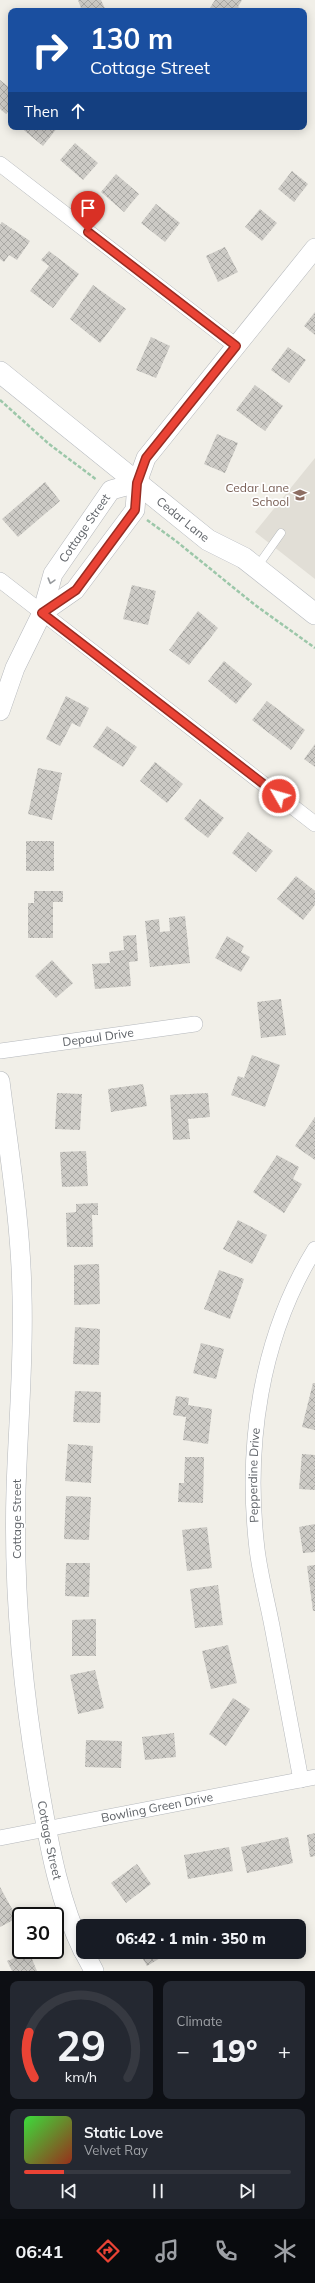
<!DOCTYPE html>
<meta charset="utf-8">
<style>
body{margin:0;font-family:Mulish,sans-serif;background:#242831;color:#f1f3f6;height:100vh;display:flex;flex-direction:column;font-size:15px;white-space:nowrap}
*{box-sizing:border-box;margin:0}
p{font-size:13px;color:#9ea1a6}
.icon{flex:none;width:22px;height:22px;fill:none;stroke:currentColor;stroke-width:2;stroke-linecap:round;stroke-linejoin:round}
.map{position:relative;height:1971px;overflow:hidden}
.sheet{display:flex;flex-direction:column;gap:10px;padding:10px;background:#0d0f14;flex:1}
.sheet>*{flex:none}
.hud{position:absolute;left:8px;top:8px;width:299px;height:122px;border-radius:8px;box-shadow:0 2px 10px #0003;background:#1a4fa0;color:#fff;overflow:hidden}
.speed{position:absolute;left:12px;top:1907px;display:flex;gap:8px;font-size:20px;font-weight:700;text-align:center}
.speed>*{display:grid;place-content:center;width:52px;height:52px;border-radius:50%;background:#171b24;box-shadow:0 2px 10px #0003;line-height:1}
.speed .limit{border:2px solid #111;border-radius:6px;background:#fff;color:#111}
.pin{position:absolute;display:grid;place-items:center;width:34px;height:34px;color:#fff;margin:-41px -17px;border-radius:50% 50% 50% 0;rotate:-45deg;box-shadow:0 0 4px #0007}
.pin .icon{rotate:45deg}
.me{position:absolute;width:44px;margin:-22px;rotate:308deg;stroke-linejoin:round;filter:drop-shadow(0 0 3px #0008)}
.turn{display:flex;align-items:center;gap:14px;height:84px;padding:0 16px;font-size:18px}
.turn .icon{width:52px;height:52px;stroke-width:2.5}
.turn b{display:block;font-size:28px;line-height:34px}
.then{display:flex;align-items:center;height:38px;padding:0 16px;background:#0003;gap:8px;font-size:15px}
.big{font-size:30px;font-weight:800;line-height:1.1}
.sheet .widget{flex:1;display:flex;flex-direction:column;justify-content:center;gap:6px;min-width:0;padding:0 14px;border-radius:8px;background:#242831}
.sheet .dial{align-items:center;gap:0}
.dial svg{height:104px;overflow:visible;fill:none;stroke:#363941;stroke-width:7;stroke-linecap:round;text-anchor:middle}
.dial text{fill:#f1f3f6;stroke:none}
.song{display:flex;align-items:center;gap:12px}
.cover{width:48px;height:48px;border-radius:6px;background:linear-gradient(135deg,hsl(120 70% 55%),hsl(10 70% 35%))}
.played{height:4px;border-radius:2px;background:linear-gradient(90deg,#ea4335 15%,#363941 15%)}
.keys{display:flex;justify-content:space-around;direction:ltr}
.heat{display:flex;justify-content:space-between;align-items:center;font-size:22px;direction:ltr}
.sheet .tiles{flex:1;display:grid;gap:10px;grid-template-columns:1fr 1fr}
.widget:last-child{grid-column:span 2}
.trip{position:absolute;left:76px;top:1919px;width:230px;height:40px;border-radius:8px;background:#171b24;box-shadow:0 2px 10px #0003;font-weight:800;line-height:40px;text-align:center}
.tab-bar{display:flex;height:64px;justify-content:space-around;align-items:center;background:#090b0e;color:#9ea1a6}
.tab-bar .icon{width:28px;height:28px}
.tab-bar .on{color:#ea4335}
.tab-bar b{font-size:18px;color:#f1f3f6}
.map>svg:first-child{display:block}
.education{fill:#e1ded6}
.building{fill:url(#building-cross-hatch)}
.lines{fill:none;stroke-linecap:round;stroke-linejoin:round}
.service-casing{stroke:#b5b8bc;stroke-width:9}
.minor-casing{stroke:#b5b8bc;stroke-width:16}
.tertiary-casing{stroke:#b5b8bc;stroke-width:20}
.secondary-casing{stroke:#b6babf;stroke-width:22}
.path{stroke:#9cc7a9;stroke-width:2.5;stroke-dasharray:4 2;stroke-linecap:butt}
.service{stroke:#fff;stroke-width:8}
.minor{stroke:#fff;stroke-width:15}
.tertiary{stroke:#fff;stroke-width:19}
.secondary{stroke:#fff;stroke-width:21}
.oneway{stroke:#979a9d}
.route-casing{stroke:#982c22;stroke-width:10}
.route{stroke:#ea4335;stroke-width:7}
.labels{text-anchor:middle;stroke-width:3.5;stroke-linejoin:round;paint-order:stroke}
.education-label{font-size:12px;fill:#785e54;stroke:#fff;text-anchor:end}
.street-label{font-size:12px;fill:#5f6368;stroke:#fff}
</style>
<div class="map">
<svg width="315" height="1971" viewBox="0 0 315 1971">
<defs>
<pattern id="building-cross-hatch" width="8" height="8" patternUnits="userSpaceOnUse"><rect width="8" height="8" fill="#cccac5"/><path d="M0 0l8 8M0 8l8-8" fill="none" stroke="#a9a8a4"/></pattern>
</defs>
<rect width="100%" height="100%" fill="#f1efe8"/>
<path class="education" d="M315,458v121l-60,-47z"/>
<g class="building">
<path d="M78,0h23l5,11h-24z"/>
<path d="M215,0h27l-4,7 7,4h-37z"/>
<path d="M0,80l11,9v19l-5,6 -6,-5z"/>
<path d="M20,127h38l-15,19z"/>
<path d="M75,143l23,20 -15,17 -23,-20z"/>
<path d="M292,171l16,13 -14,18 -16,-13z"/>
<path d="M116,174l23,20 -15,18 -23,-20z"/>
<path d="M156,204l24,19 -15,19 -24,-19z"/>
<path d="M260,209l17,14 -15,18 -17,-14z"/>
<path d="M2,222l28,19 -13,19 -8,-5 -5,7 -4,-3v-34z"/>
<path d="M225,247l13,25 -20,10 -12,-26z"/>
<path d="M49,251l30,23 -26,34 -23,-17 19,-25 -8,-6z"/>
<path d="M93,285l33,24 -26,34 -30,-24z"/>
<path d="M315,312v23l-11,-9z"/>
<path d="M151,337l19,9 -14,32 -20,-8z"/>
<path d="M288,347l18,13 -17,23 -18,-13z"/>
<path d="M255,385l28,21 -18,25 -29,-21z"/>
<path d="M217,434l21,9 -13,30 -21,-9z"/>
<path d="M45,482l15,19 -42,36 -16,-18z"/>
<path d="M132,585l24,6 -8,34 -25,-6z"/>
<path d="M198,611l20,17 -29,37 -20,-15z"/>
<path d="M224,661l28,23 -16,20 -28,-23z"/>
<path d="M66,696l23,12 -9,19 -8,-4 -12,23 -14,-7z"/>
<path d="M267,701l38,29 -14,20 -39,-30z"/>
<path d="M107,726l30,21 -14,20 -30,-20z"/>
<path d="M315,744v23l-11,-8z"/>
<path d="M155,762l28,22 -16,19 -27,-22z"/>
<path d="M38,768l24,5 -10,47 -24,-6z"/>
<path d="M200,799l24,19 -16,20 -24,-19z"/>
<path d="M248,832l25,19 -17,21 -24,-19z"/>
<rect x="26" y="841" width="28" height="30"/>
<path d="M296,876l19,15v14l-12,15 -26,-21z"/>
<path d="M34,891h29v11h-10v36h-25v-35h6z"/>
<path d="M185,916l5,47 -40,4 -5,-46 14,-2 1,13 10,-1 -1,-13z"/>
<path d="M136,935l2,26 -9,1 2,24 -36,3 -3,-25 18,-1 -1,-11 15,-2 -1,-14z"/>
<path d="M227,936l17,10 -3,6 9,5 -9,15 -26,-14z"/>
<path d="M52,960l21,23 -17,15 -21,-22z"/>
<path d="M281,999l5,36 -25,3 -4,-36z"/>
<path d="M252,1055l28,10 -15,42 -34,-12 7,-19 6,2z"/>
<path d="M143,1084l4,22 -36,6 -3,-23z"/>
<path d="M57,1093l25,1 -2,36 -25,-1z"/>
<path d="M208,1093l2,24 -22,2 2,20 -17,1 -3,-45z"/>
<path d="M315,1117v43l-20,-14z"/>
<path d="M86,1151l2,35 -26,1 -2,-35z"/>
<path d="M277,1155l22,12 -6,12 9,5 -18,29 -31,-21z"/>
<path d="M98,1203v12h-6l1,32h-26l-1,-34 10,-1v-8z"/>
<path d="M238,1220l29,15 -15,29 -29,-15z"/>
<path d="M99,1264l1,40 -26,1v-40z"/>
<path d="M219,1270l25,9 -14,40 -26,-10z"/>
<path d="M75,1327l25,2 -1,36 -26,-1z"/>
<path d="M201,1343l23,6 -8,30 -23,-6z"/>
<path d="M313,1383h2v47l-13,-3z"/>
<path d="M75,1391l26,1 -1,31 -27,-1z"/>
<path d="M176,1396l13,2 -1,7 24,4 -4,35 -25,-4 3,-23 -13,-2z"/>
<path d="M68,1444l25,2 -2,37 -26,-2z"/>
<path d="M302,1454l13,1v35l-16,-1z"/>
<path d="M185,1457h19l-1,46 -25,-1 1,-19h5z"/>
<path d="M66,1496l25,1 -2,43 -25,-1z"/>
<path d="M315,1524v28l-12,1 -4,-26z"/>
<path d="M207,1527l5,41 -25,3 -5,-41z"/>
<path d="M66,1563h24l-1,34 -24,-1z"/>
<path d="M315,1565v46h-2l-6,-45z"/>
<path d="M218,1585l5,40 -28,3 -5,-39z"/>
<path d="M96,1619v37h-24v-36z"/>
<path d="M228,1645l9,38 -26,6 -9,-38z"/>
<path d="M95,1670l9,38 -26,6 -8,-39z"/>
<path d="M233,1698l17,11 -24,37 -17,-12z"/>
<path d="M174,1733l2,24 -31,3 -3,-23z"/>
<path d="M86,1740l36,1 -1,27 -36,-1z"/>
<path d="M315,1833v23l-5,1 -3,-22z"/>
<path d="M288,1837l5,26 -46,10 -6,-26z"/>
<path d="M229,1847l4,24 -45,8 -4,-24z"/>
<path d="M137,1864l14,20 -25,19 -15,-20z"/>
<path d="M0,1887l17,31 -17,9z"/>
<path d="M29,1952l8,19h-25l-5,-10z"/>
<path d="M139,1952h20l3,5 -15,9z"/>
</g>
<g class="lines">
<defs>
<path id="service" d="M257,567l24,-34"/>
<g id="minor">
<path d="M0,164l236,182"/>
<path d="M0,580l315,244"/>
<path id="s1" d="M0,1051l195,-27"/>
<path id="s2" d="M301,1780c-10,-51 -19,-103 -29,-154 -5,-26 -12,-52 -15,-77 -12,-103 3,-211 58,-300"/>
<path id="s3" d="M0,1838l315,-61"/>
</g>
<g id="tertiary">
<path d="M42,613l33,-23 60,-80 2,-27 9,-25 169,-210"/>
<path id="s4" d="M0,711l15,-43 27,-55 11,-39 58,-84 26,-7"/>
<path id="s5" d="M0,1081c9,72 21,143 22,215 2,65 -4,130 -6,194 -3,103 7,207 25,308 9,52 19,105 42,153"/>
<path d="M84,1952l10,19"/>
</g>
<g id="secondary">
<path id="s6" d="M0,372l208,168 36,18 71,56"/>
</g>
</defs>
<use href="#service" class="service-casing"/>
<use href="#minor" class="minor-casing"/>
<use href="#tertiary" class="tertiary-casing"/>
<use href="#secondary" class="secondary-casing"/>
<g class="path">
<path d="M0,400l49,44 48,36"/>
<path d="M147,520l29,21 79,64 60,43"/>
</g>
<use href="#service" class="service"/>
<use href="#minor" class="minor"/>
<use href="#tertiary" class="tertiary"/>
<use href="#secondary" class="secondary"/>
</g>
<defs><path id="oneway-chevron" d="M-2-3.5L2.5 0L-2 3.5" fill="none" stroke-width="1.6" stroke-linecap="round" stroke-linejoin="round"/></defs>
<use class="oneway" href="#oneway-chevron" transform="translate(51 581) rotate(106)"/>
<g class="lines">
<defs>
<path id="route" d="M88,232l148,114 -90,112 -9,25 -2,27 -59,80 -34,23 237,183"/>
</defs>
<use href="#route" class="route-casing"/>
<use href="#route" class="route"/>
</g>
<defs>
<symbol id="school-bare" viewBox="-9 -9 18 18"><path d="M0-5L7-2L0 1L-7-2ZM-4 1L0 2.5L4 1V4Q0 6-4 4Z" fill="#8d6e63" stroke="#fff" stroke-width="2.5" paint-order="stroke"/></symbol>
</defs>
<g fill-rule="evenodd">
<use href="#school-bare" x="290" y="485" width="20" height="20"/>
</g>
<g class="labels">
<g class="education-label">
<text x="289" y="492">Cedar Lane<tspan x="289" dy="14">School</tspan></text>
</g>
<g class="street-label">
<text dy="4" stroke="none"><textPath href="#s6" startOffset="235">Cedar Lane</textPath></text>
<text dy="4" stroke="none"><textPath href="#s4" startOffset="203">Cottage Street</textPath></text>
<text dy="4" stroke="none"><textPath href="#s1" startOffset="99">Depaul Drive</textPath></text>
<text dy="4" stroke="none"><textPath href="#s2" startOffset="309">Pepperdine Drive</textPath></text>
<text transform="translate(17 1519) rotate(-90)" y="4">Cottage Street</text>
<text dy="4" stroke="none"><textPath href="#s3" startOffset="160">Bowling Green Drive</textPath></text>
<text dy="4" stroke="none"><textPath href="#s5" startOffset="763">Cottage Street</textPath></text>
</g>
</g>
</svg>
<div class="speed"><div class="limit">30</div></div>
<div class="pin" style="left:88px;top:232px;background:#d93025"><svg class="icon" aria-label="arrive" viewBox="0 0 24 24"><path d="M6 21V4h12l-3 4 3 4H6"/></svg></div>
<svg class="me" style="left:279px;top:796px" viewBox="-20 -20 40 40"><circle r="17" fill="#ea4335" stroke="#fff" stroke-width="3"/><path d="M0-11L8 9 0 5-8 9z" fill="#fff"/></svg>
<div class="trip">06:42 · 1 min · 350 m</div>
<div class="hud">
<div class="turn"><svg class="icon" aria-label="right" viewBox="0 0 24 24"><path d="M7 20v-9h11M14 6l5 5-5 5"/></svg><div><b>130 m</b>Cottage Street</div></div>
<div class="then">Then<svg class="icon" aria-label="ahead" viewBox="0 0 24 24"><path d="M12 20V5M6 11l6-6 6 6"/></svg></div>
</div>
</div>
<section class="sheet">
<div class="tiles">
<div class="widget dial"><svg viewBox="0 0 100 80">
<path d="M14 69A42 42 0 1 1 86 69"/>
<path d="M14 69A42 42 0 0 1 10 34" stroke="#ea4335"/>
<text x="50" y="56" font-size="32" font-weight="700">29</text>
<text x="50" y="72" font-size="11">km/h</text>
</svg></div>
<div class="widget"><p>Climate</p>
<div class="heat"><a>−</a><b class="big">19°</b><a>+</a></div>
</div>
<div class="widget">
<div class="song"><i class="cover"></i><div><b>Static Love</b><p>Velvet Ray</p></div></div>
<div class="played"></div>
<div class="keys"><svg class="icon" aria-label="previous" viewBox="0 0 24 24"><path d="M18 5L8 12l10 7zM5 5v14"/></svg><svg class="icon" aria-label="pause" viewBox="0 0 24 24"><path d="M8 5v14M16 5v14"/></svg><svg class="icon" aria-label="next" viewBox="0 0 24 24"><path d="M6 5l10 7-10 7zM19 5v14"/></svg></div>
</div>
</div>
</section>
<nav class="tab-bar">
<b>06:41</b>
<svg class="icon on" aria-label="directions" viewBox="0 0 24 24"><path d="M12 3l9 9-9 9-9-9zM9 14v-3h6M13 9l2 2-2 2"/></svg>
<svg class="icon" aria-label="music" viewBox="0 0 24 24"><path d="M9 18V5l10-2v13"/><circle cx="6" cy="18" r="3"/><circle cx="16" cy="16" r="3"/></svg>
<svg class="icon" aria-label="phone" viewBox="0 0 24 24"><path d="M5 4h4l2 5-3 2q2 4 5 5l2-3 5 2v4C11 20 4 13 5 4z"/></svg>
<svg class="icon" aria-label="climate" viewBox="0 0 24 24"><path d="M12 3v18M4 7l16 10M4 17L20 7"/></svg>
</nav>
